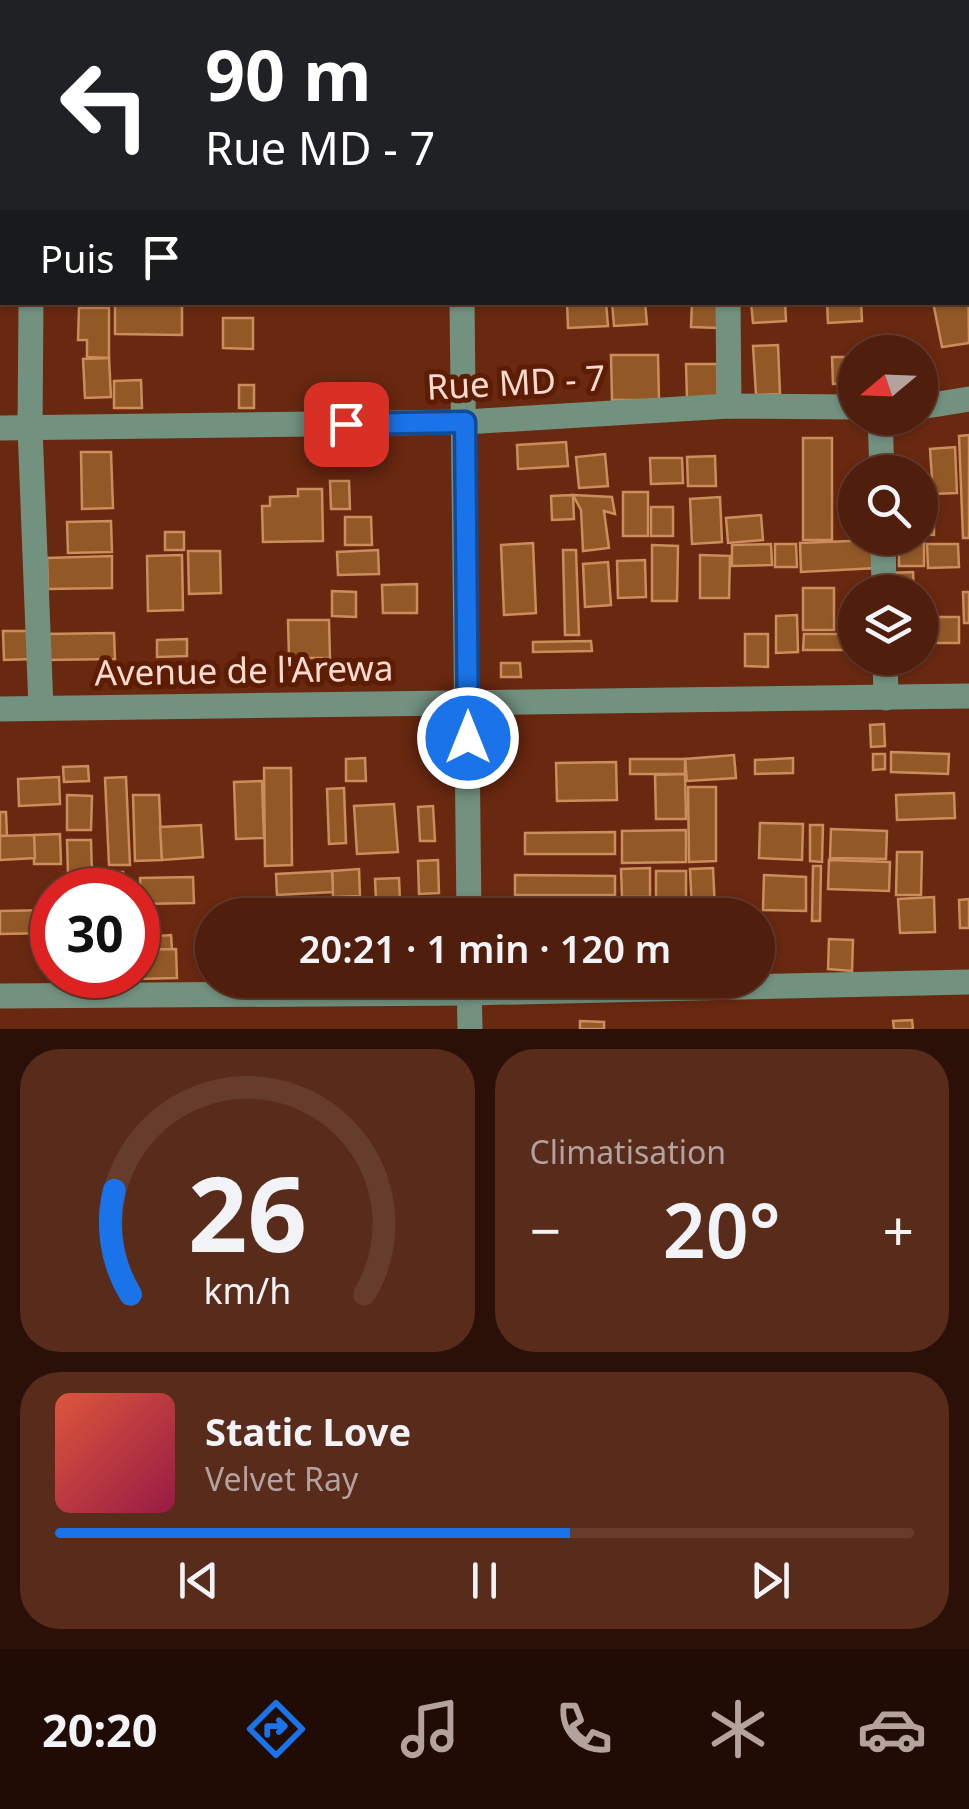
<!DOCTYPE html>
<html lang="fr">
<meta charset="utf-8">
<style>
body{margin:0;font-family:"Noto Sans",sans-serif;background:#592b1a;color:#f1f3f6;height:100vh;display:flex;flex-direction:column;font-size:38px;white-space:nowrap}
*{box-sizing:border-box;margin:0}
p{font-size:32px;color:#b3a29d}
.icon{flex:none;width:55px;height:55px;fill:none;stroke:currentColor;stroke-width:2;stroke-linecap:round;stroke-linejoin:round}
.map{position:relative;height:1029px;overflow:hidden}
.panel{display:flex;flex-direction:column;gap:20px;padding:20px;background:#2b1007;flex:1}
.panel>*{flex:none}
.guide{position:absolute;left:0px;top:0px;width:970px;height:305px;box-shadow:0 2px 8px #0004,0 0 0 2px #663c2d;background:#202124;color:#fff;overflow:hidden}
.needle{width:65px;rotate:251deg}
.fabs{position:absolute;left:838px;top:335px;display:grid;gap:20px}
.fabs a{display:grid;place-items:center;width:100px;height:100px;border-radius:50%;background:#4f1e0c;box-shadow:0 2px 8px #0004,0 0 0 2px #663c2d;font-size:50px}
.speed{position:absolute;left:30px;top:868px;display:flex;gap:20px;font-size:50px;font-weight:700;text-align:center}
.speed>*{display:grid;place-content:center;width:130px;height:130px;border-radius:50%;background:#4f1e0c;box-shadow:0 2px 8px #0004,0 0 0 2px #663c2d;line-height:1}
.speed .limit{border:15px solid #d22;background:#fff;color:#111}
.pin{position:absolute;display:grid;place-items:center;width:85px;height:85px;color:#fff;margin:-42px;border-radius:20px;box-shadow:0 5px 15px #0006}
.me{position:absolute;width:110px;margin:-55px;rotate:0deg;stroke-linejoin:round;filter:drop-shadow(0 0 8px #0008)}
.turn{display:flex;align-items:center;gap:35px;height:210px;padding:0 40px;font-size:45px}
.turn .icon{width:130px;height:130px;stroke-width:2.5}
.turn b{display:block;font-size:70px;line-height:85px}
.then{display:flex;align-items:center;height:95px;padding:0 40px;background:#0003;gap:20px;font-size:38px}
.big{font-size:75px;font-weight:600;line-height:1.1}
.panel .widget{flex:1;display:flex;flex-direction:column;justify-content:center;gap:15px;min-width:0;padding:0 35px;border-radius:40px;background:#592b1a}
.panel .dial{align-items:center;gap:0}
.dial svg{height:260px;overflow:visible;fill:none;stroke:#663c2d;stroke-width:7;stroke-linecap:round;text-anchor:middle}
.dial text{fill:#f1f3f6;stroke:none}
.song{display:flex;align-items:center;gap:30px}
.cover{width:120px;height:120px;border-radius:15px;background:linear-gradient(135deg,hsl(10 70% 55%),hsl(340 70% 35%))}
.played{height:10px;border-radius:5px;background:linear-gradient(90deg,#1a73e8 60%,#663c2d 60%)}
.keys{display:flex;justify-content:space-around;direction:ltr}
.heat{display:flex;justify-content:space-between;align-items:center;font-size:55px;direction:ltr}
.panel .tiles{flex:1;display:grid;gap:20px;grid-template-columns:1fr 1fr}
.widget:last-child{grid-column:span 2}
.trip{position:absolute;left:195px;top:898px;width:580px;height:100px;border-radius:50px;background:#4f1e0c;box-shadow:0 2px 8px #0004,0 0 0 2px #663c2d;font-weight:600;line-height:100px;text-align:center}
.tab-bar{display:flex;height:160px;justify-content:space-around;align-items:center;background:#200c05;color:#b3a29d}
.tab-bar .icon{width:70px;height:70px}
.tab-bar .current{color:#1a73e8}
.tab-bar b{font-size:45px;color:#f1f3f6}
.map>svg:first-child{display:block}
.building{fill:#925926;stroke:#ca8d5b;stroke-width:2.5}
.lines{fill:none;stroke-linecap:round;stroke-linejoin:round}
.minor{stroke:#72917f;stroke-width:25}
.route-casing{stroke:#114b97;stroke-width:25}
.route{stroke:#1a73e8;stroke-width:18}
.labels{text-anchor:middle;stroke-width:10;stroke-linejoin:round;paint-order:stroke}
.street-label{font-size:35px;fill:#fbdacf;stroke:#5d1d04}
</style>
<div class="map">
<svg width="969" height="1029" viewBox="0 0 969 1029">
<rect width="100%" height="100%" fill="#692810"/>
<g class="building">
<path d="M968,261l1,82 -27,4 -9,-45h35z"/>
<path d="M567,302h39l2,24 -40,2z"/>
<path d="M612,302h33l2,22 -33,2z"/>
<path d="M692,302h27l-1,26 -27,-1z"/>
<path d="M751,302h34l1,19 -33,2z"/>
<path d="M827,302h34l1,19 -34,2z"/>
<path d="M115,304l67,1v30l-67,-1z"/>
<path d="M79,308h30v50l-22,-1v-17h-9z"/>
<path d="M223,318h30v31l-30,-1z"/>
<path d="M778,345l2,49 -24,1 -3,-49z"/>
<path d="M611,355h47l1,45h-47z"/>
<path d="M832,357h23v26l-22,1z"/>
<path d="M109,358l2,39 -26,1 -2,-39z"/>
<path d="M686,364h31l1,34 -31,1z"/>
<path d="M141,380l1,28h-28v-27z"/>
<rect x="239" y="385" width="15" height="23"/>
<path d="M360,435h19l1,23 -20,1z"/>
<path d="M969,435v103h-6l-4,-102z"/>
<rect x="803" y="438" width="29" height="102"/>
<path d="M566,442l2,24 -50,3 -1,-24z"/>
<path d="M955,447l2,46 -24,1 -3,-45z"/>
<path d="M81,452h30l2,56 -31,1z"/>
<path d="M605,454l3,32 -29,2 -3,-31z"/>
<path d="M715,456l1,30h-28l-1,-29z"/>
<path d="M650,458h32l1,25 -32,1z"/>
<path d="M330,481h19l1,28h-19z"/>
<path d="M298,489h24l1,52 -60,1 -1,-36h8v-9l28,-1z"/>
<rect x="623" y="492" width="25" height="44"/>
<path d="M573,495l1,24 -22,1 -1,-24z"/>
<path d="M573,495l39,2 3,17 -11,-3 5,37 -26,3 -2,-41z"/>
<path d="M720,497l2,45 -30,2 -2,-45z"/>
<rect x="651" y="507" width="22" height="29"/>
<path d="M920,512l14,1v22l-14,-1z"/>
<path d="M761,515l2,25 -35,3 -2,-25z"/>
<path d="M345,517h26l1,28h-27z"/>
<path d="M111,521l1,31 -44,1 -1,-31z"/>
<rect x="165" y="532" width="19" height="18"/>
<path d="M876,540l1,28 -76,4 -1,-29z"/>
<path d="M533,543l3,70 -32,2 -3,-70z"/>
<path d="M924,543v23h-25v-22z"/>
<path d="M771,544l1,21 -40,1v-21z"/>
<path d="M775,544h21l1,23h-22z"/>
<path d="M927,544h31l1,23 -31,1z"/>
<path d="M652,545l26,1 -1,55h-25z"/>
<path d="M378,550l1,24 -41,1 -1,-23z"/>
<path d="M563,550h13l3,85h-14z"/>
<path d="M188,551h32l1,42 -32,1z"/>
<path d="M182,555l1,55 -35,1 -1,-55z"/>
<path d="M700,555l30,1 -1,42h-29z"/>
<path d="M112,556v32l-64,1 -1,-31z"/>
<path d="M645,560l1,37 -28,1 -1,-37z"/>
<path d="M608,562l3,43 -26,2 -2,-43z"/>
<path d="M913,572l1,19 -28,1v-19z"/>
<path d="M417,584v29h-34l-1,-28z"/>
<rect x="803" y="588" width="31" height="42"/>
<path d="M332,591l24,1v25l-24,-1z"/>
<path d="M963,592h6v31h-5z"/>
<path d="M797,615l1,37 -22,1v-37z"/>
<rect x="931" y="617" width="28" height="26"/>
<path d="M288,620h41l1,38h-41z"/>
<path d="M3,631h30l1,28 -30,1z"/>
<path d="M114,633l1,26 -70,1 -1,-26z"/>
<path d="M745,634h23v33l-23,-1z"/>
<path d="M804,634h51v16h-52z"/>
<path d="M187,639v17l-30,1v-17z"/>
<path d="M591,641l1,10 -59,1v-10z"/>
<path d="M501,663h19l1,14h-20z"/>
<path d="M884,724l1,22 -14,1 -1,-22z"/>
<path d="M891,752l58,2 -1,20 -57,-2z"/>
<path d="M873,754h12v15l-12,1z"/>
<path d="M734,755l2,23 -49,3 -2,-22z"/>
<path d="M365,758l1,23h-20v-22z"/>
<path d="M793,758v15l-38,1v-14z"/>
<rect x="630" y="759" width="55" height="15"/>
<path d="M616,762l1,38 -60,1 -1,-38z"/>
<path d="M88,766l1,15 -25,1 -1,-15z"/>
<path d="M264,768h27l1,97 -27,1z"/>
<path d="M685,774l1,45h-30l-1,-44z"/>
<path d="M59,777l1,27 -41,2 -1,-27z"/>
<path d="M126,777l4,88h-21l-4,-87z"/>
<path d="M262,781l2,57 -28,1 -2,-57z"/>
<path d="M688,787h28v74l-27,1z"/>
<path d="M344,788l2,55 -17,1 -2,-55z"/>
<path d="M954,793l1,25 -58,2 -1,-25z"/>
<path d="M67,795l25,1 -1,34h-24z"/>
<path d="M133,795h26l3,65 -27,1z"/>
<path d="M394,804l4,48 -41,2 -3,-48z"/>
<path d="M433,806l2,35h-15l-2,-34z"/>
<path d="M0,812h6l1,24h-7z"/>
<path d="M760,823l43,1 -1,36 -43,-2z"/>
<path d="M201,825l2,32 -41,3 -2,-33z"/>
<path d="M810,825h13l-1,37 -12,-1z"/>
<path d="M831,829l56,2 -1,28 -56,-1z"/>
<path d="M686,830v32l-64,1v-32z"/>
<path d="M615,832v22h-90v-21z"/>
<path d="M60,834l1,30h-27v-29z"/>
<path d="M34,835l1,23 -35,2v-24z"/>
<path d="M67,840h24l1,34 -24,1z"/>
<path d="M897,852h25l-1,43h-25z"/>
<path d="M438,860l1,33 -20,1 -1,-33z"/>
<path d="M829,860l61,2 -1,29 -61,-2z"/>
<path d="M813,866h8l-1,55h-8z"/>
<path d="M650,868v29h-28l-1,-28z"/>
<path d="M713,868l2,41 -23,1 -2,-41z"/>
<path d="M359,869l1,27 -27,1 -1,-26z"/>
<path d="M332,871l1,21 -56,3 -1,-21z"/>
<path d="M656,871h30v26l-30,1z"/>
<path d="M97,872h26l1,18h-27z"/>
<path d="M515,875l100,1v19h-100z"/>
<path d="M764,875l42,2v34l-43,-1z"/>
<path d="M193,877l1,26 -53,1 -1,-26z"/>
<path d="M399,878l1,23h-24l-1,-22z"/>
<path d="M93,880v10h-23v-9z"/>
<path d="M934,897l1,35 -35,1 -2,-34z"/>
<path d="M969,899v29h-9l-1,-28z"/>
<path d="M363,901l1,14h-29l-1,-13z"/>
<rect x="531" y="902" width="83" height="13"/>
<path d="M52,910v23l-52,1v-23z"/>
<path d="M171,935l1,14 -27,1v-13z"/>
<path d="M829,939l24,1 -1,31 -24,-2z"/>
<path d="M176,949l1,29 -39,1v-29z"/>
<path d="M912,1020l1,9h-19l-1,-8z"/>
<path d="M580,1021l24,1v7h-24z"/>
</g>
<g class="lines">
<g class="minor">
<path d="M31,0v2"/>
<path d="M724,0v2"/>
<path d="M198,2v-2"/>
<path d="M463,2v-2"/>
<path d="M968,69h1"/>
<path d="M0,174h2"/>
<path d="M31,302l-1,126 11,280"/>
<path d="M462,302l7,613"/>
<path d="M728,302l1,104"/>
<path d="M920,407l49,-8"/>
<path d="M880,418l2,54"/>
<path d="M0,428l465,-6 264,-16 126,1"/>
<path d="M883,538l1,54"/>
<path d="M885,658l1,40"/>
<path d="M0,709l969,-13"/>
<path d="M469,980l1,49"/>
<path d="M0,996l469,-3 500,-11"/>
</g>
</g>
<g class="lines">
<defs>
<path id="route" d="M346,424l119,-2 3,316"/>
</defs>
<use href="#route" class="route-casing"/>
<use href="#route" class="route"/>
</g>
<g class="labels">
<g class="street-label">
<text transform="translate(516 383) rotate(-3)" y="12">Rue MD - 7</text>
<text transform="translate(244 671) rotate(-1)" y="12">Avenue de l'Arewa</text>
</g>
</g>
</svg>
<div class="fabs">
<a><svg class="needle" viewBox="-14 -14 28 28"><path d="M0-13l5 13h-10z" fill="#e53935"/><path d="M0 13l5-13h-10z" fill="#b3a29d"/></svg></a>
<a><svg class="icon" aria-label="search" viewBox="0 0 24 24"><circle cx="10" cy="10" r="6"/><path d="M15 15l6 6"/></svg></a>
<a><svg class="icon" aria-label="layers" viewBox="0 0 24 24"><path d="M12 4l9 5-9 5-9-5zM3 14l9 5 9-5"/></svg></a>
</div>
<div class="speed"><div class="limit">30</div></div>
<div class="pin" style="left:346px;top:424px;background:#d93025"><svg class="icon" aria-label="arrive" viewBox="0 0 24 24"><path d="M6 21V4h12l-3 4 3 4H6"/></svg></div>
<svg class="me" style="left:468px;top:738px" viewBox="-20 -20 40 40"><circle r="17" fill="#1a73e8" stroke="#fff" stroke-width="3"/><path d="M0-11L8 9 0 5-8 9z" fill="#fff"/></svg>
<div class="trip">20:21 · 1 min · 120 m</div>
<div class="guide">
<div class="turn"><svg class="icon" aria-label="left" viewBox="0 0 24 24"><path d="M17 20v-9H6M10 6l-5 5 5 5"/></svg><div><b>90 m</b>Rue MD - 7</div></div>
<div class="then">Puis<svg class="icon" aria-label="arrive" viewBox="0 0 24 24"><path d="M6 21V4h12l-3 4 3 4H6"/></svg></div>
</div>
</div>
<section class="panel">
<div class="tiles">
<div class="widget dial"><svg viewBox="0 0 100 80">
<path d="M14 69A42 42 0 1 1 86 69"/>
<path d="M14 69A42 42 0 0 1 9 37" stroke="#1a73e8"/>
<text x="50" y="56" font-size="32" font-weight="700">26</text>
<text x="50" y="72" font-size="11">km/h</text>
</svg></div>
<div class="widget"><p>Climatisation</p>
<div class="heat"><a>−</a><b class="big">20°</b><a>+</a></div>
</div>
<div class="widget">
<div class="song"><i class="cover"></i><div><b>Static Love</b><p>Velvet Ray</p></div></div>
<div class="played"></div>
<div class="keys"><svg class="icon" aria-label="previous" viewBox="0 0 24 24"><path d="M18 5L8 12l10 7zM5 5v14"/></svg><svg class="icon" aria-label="pause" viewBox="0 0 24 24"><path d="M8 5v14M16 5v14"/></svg><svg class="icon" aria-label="next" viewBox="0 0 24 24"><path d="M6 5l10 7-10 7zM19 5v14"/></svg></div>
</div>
</div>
</section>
<nav class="tab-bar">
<b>20:20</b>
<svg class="icon current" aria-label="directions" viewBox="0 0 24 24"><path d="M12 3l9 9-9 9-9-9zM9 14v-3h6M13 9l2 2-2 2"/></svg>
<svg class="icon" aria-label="music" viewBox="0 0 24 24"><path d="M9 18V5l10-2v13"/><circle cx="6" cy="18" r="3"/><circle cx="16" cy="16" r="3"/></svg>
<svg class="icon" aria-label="phone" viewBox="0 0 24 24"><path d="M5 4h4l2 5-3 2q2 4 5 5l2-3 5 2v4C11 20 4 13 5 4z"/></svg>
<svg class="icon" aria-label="climate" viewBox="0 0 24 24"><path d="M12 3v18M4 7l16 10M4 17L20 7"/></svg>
<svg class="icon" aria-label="car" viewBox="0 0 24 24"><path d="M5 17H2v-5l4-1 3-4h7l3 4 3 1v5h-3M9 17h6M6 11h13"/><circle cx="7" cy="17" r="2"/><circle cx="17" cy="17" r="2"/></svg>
</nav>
